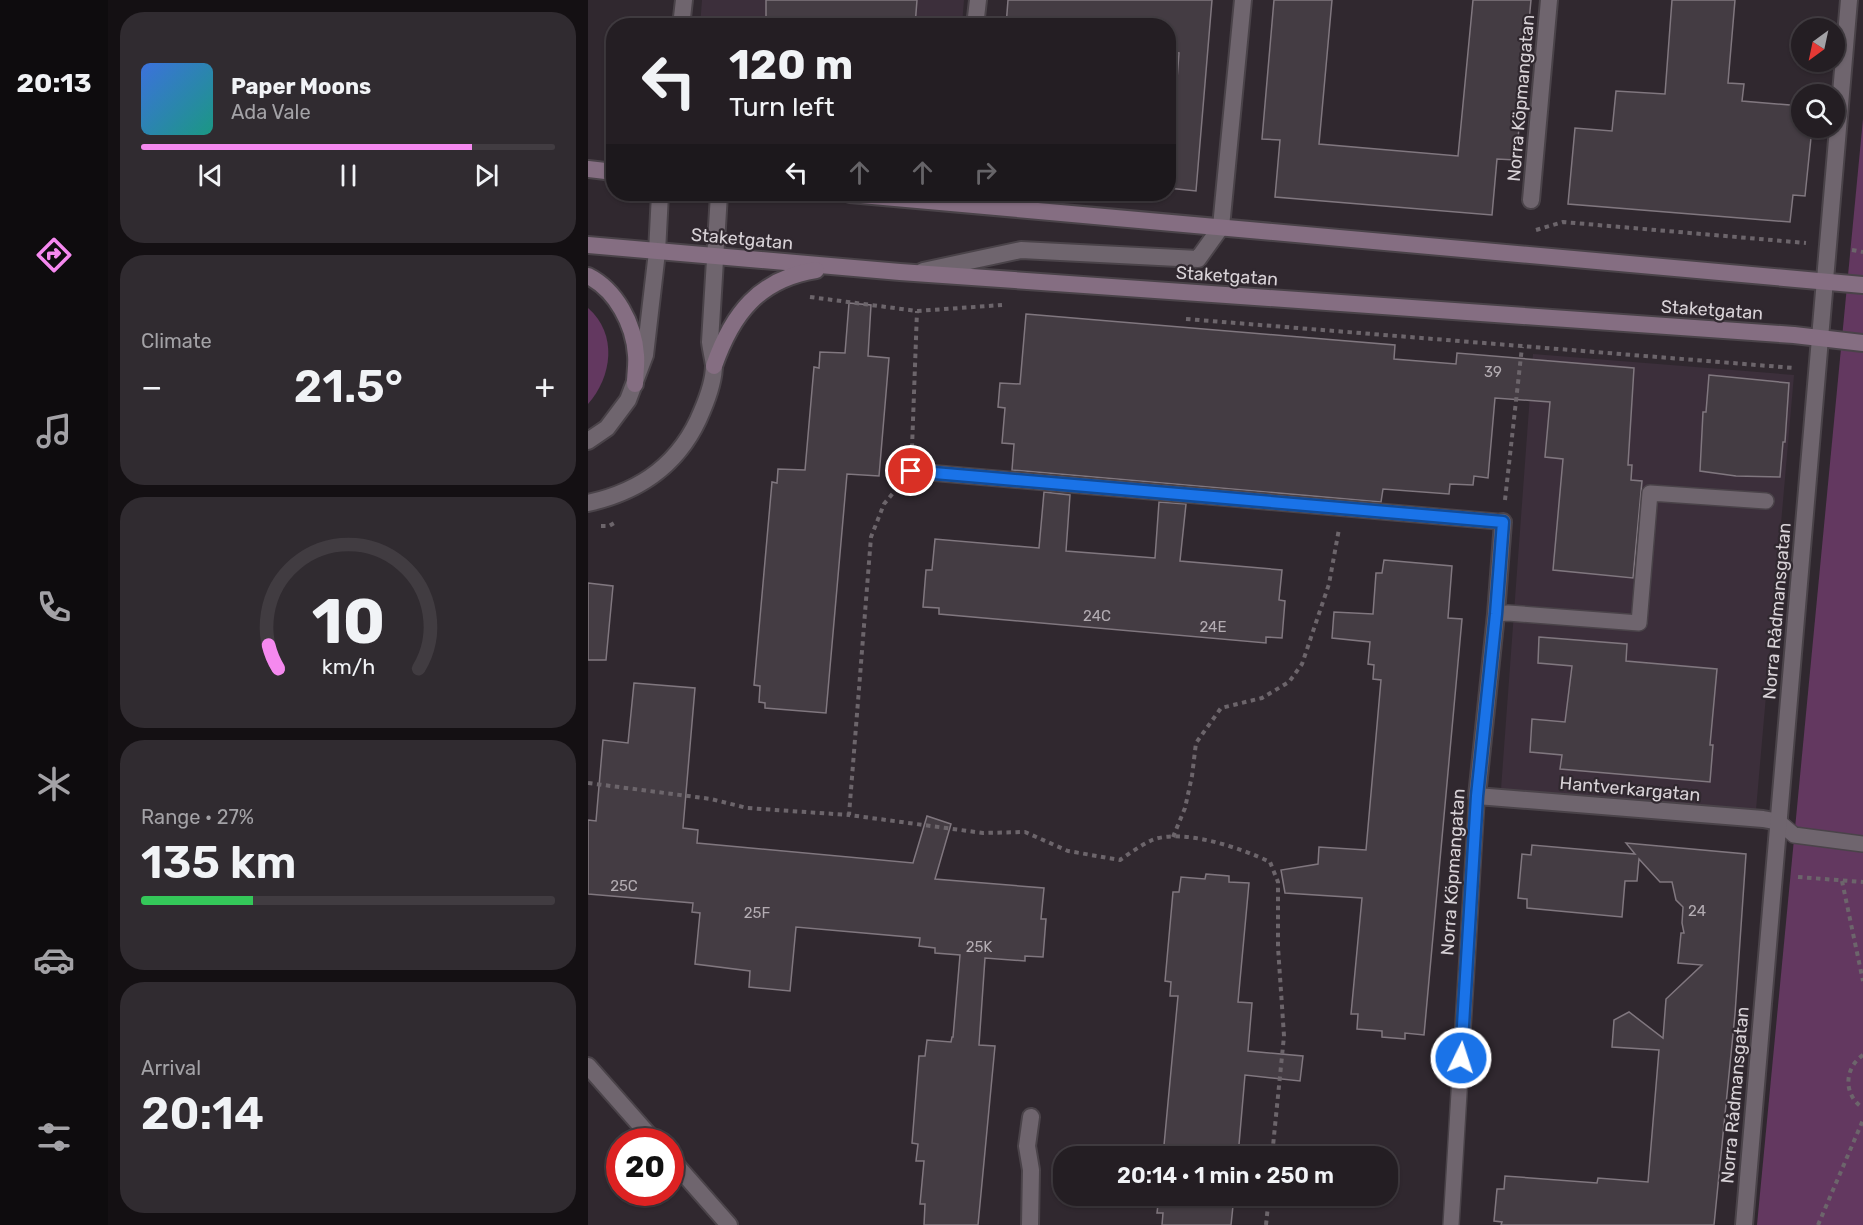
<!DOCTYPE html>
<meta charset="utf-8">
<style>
body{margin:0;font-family:Rubik,sans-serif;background:#302b30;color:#f1f3f6;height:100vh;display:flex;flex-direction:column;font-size:22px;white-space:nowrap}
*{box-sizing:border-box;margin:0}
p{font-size:20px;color:#a3a2a6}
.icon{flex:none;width:33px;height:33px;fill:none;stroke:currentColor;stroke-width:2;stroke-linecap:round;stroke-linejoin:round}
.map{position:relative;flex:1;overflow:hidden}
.sheet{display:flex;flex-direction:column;gap:12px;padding:12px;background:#141013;width:480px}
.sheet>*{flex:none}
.guide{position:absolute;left:18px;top:18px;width:570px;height:183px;border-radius:24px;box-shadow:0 2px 4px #0004,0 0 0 2px #413c41;background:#241e23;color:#f1f3f6;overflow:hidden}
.needle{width:39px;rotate:213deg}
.tools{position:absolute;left:1203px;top:18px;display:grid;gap:12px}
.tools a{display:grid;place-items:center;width:54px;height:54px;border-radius:50%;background:#241e23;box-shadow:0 2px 4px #0004,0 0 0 2px #413c41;font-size:30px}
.speed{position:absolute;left:18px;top:1128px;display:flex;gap:12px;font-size:30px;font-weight:700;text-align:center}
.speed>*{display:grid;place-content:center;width:78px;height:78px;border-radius:50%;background:#241e23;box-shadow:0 2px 4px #0004,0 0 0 2px #413c41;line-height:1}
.speed .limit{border:9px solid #d22;background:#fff;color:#111}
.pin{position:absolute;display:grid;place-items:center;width:51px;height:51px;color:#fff;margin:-26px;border:3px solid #fff;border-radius:50%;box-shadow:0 2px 6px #0007}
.me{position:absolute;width:66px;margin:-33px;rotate:4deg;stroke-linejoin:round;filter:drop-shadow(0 0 4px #0008)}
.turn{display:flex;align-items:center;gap:21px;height:126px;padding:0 24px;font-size:27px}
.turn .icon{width:78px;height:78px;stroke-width:2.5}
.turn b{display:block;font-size:42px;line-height:51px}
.lanes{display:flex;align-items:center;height:57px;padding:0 24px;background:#0003;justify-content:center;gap:30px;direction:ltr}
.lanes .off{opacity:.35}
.big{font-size:45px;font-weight:600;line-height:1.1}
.sheet .tile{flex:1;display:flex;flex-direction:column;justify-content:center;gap:9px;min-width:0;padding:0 21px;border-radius:24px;background:#302b30}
.sheet .dial{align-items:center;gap:0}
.dial svg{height:156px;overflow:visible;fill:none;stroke:#413c41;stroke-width:7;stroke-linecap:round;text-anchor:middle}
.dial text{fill:#f1f3f6;stroke:none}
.song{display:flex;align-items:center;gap:18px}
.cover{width:72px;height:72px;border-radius:9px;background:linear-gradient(135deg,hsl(220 70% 55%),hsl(170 70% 35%))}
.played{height:6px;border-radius:3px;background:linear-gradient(90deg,#f589ef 80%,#413c41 80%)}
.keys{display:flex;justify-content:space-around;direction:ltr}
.heat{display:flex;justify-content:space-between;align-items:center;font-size:33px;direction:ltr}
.charge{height:9px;border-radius:4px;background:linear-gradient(90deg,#34c759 27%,#413c41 0)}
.trip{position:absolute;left:465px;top:1146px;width:345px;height:60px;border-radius:24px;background:#241e23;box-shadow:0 2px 4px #0004,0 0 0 2px #413c41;font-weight:600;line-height:60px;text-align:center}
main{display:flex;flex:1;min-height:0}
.tab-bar{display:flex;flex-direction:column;width:108px;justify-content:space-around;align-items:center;background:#0e0c0e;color:#a3a2a6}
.tab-bar .icon{width:42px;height:42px}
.tab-bar .active{color:#f589ef}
.tab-bar b{font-size:27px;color:#f1f3f6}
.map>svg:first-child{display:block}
.built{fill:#3c2f3b}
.green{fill:#633860}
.building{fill:#443c43;stroke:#80777f;stroke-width:1.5}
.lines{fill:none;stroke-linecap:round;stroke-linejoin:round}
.service-casing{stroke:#4a4349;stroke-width:18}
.minor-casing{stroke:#4a4349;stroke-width:20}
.tertiary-casing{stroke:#4a4349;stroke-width:20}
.secondary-casing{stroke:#4a4349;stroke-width:20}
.path{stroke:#6c656b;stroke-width:4;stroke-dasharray:4.5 4.5;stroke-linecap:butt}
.service{stroke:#6f656e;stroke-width:15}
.minor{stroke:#6f656e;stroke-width:16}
.tertiary{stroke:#6f656e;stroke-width:16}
.secondary{stroke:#856e82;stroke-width:16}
.route-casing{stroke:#114b97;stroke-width:15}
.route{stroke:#1a73e8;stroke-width:10}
.labels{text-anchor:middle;stroke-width:4.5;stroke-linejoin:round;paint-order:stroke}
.number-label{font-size:15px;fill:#b3acb2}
.street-label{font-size:18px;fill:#d8d2d7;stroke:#30282f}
</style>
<main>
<nav class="tab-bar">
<b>20:13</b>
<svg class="icon active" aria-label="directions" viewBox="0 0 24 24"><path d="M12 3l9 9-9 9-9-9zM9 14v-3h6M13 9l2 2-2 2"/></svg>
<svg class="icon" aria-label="music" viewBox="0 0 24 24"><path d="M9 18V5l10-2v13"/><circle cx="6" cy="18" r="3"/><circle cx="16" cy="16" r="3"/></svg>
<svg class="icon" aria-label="phone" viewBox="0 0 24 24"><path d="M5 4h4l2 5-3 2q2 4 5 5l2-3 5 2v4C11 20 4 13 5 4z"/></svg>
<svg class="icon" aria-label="climate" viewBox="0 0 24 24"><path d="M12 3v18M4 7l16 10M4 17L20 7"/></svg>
<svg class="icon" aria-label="car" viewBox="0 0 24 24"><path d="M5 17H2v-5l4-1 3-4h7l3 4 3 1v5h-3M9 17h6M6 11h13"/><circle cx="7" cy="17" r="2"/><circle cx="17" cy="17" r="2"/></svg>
<svg class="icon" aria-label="filters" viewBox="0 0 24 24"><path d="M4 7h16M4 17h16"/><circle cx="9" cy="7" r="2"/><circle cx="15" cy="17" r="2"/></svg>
</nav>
<section class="sheet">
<div class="tile">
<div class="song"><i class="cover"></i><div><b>Paper Moons</b><p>Ada Vale</p></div></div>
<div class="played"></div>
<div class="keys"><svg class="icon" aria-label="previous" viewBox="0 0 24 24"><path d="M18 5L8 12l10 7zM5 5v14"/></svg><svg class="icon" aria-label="pause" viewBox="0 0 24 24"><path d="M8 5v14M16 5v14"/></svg><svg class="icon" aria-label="next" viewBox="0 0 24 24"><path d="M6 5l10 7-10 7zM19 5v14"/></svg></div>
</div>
<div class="tile"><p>Climate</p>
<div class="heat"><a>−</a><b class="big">21.5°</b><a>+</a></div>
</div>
<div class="tile dial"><svg viewBox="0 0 100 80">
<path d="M14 69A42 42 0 1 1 86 69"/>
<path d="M14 69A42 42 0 0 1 9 57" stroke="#f589ef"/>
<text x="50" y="56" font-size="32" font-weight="700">10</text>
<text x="50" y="72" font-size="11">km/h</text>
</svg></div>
<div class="tile"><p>Range · 27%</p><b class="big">135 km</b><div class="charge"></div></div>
<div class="tile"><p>Arrival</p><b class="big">20:14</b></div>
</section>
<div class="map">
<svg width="1275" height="1225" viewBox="0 0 1275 1225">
<rect width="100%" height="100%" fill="#30282f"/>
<g class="built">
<path d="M114,0h262l-2,25 -262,1z"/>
<path d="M945,354l261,21 -38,435 -255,-21z"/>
</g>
<g class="green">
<path d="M1275,119v1106h-106z"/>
<path d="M0,308c30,26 24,69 0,96z"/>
</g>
<g class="building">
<path d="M178,0h151l-2,26h-81l-68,-8z"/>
<path d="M420,0h204l-16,191 -28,-3v-70h6l5,-65 -11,-1v-26h-162z"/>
<path d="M686,0h58l-13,144 139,12 15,-156h58l-15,160 -19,-1 -5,56 -217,-18 5,-57 -18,-1z"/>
<path d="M1084,0h63l-7,83 16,1 -2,17 60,5v22h10l-7,68 -12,-1 -3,27 -222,-18 7,-76 37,3 4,-40 49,3z"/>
<path d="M261,303l22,2 -3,51 21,2 -10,118 -32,-2 -21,239 -61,-5v-5l-6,-1 1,-16 -6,-1 18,-203 5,1 1,-14 27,1 9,-103 5,1 1,-16 25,1z"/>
<path d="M438,314l369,31 -1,14 62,5 1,-11 177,15 -6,97h4l-1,15 11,1 -9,97 -80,-8 10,-111 -18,-2 5,-55 -55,-4 -7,80 -14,-2 -1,9 -23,-1 -1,10 -66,-5 -2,13 -369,-32 2,-26 -12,-1 3,-35 -7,-1 2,-24 20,1z"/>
<path d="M1121,375l80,8 -4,59h-2l-3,35 -44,-1 -36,-5 3,-59h3z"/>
<path d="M456,492l26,3 -4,56 89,7 4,-56 27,2 -6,57 102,9 -3,30 6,1 -3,37 -16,-1v6l-327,-29v-6l-16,-1 3,-37h6l3,-31 104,9z"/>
<path d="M796,560l68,6 -4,52 14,1 -38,416 -19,-2v6l-23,-2v-6l-25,-2 1,-15h-7l11,-116 -77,-5 -4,-23 37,-6 1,-17 47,3 15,-170 -8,-1 1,-14 -6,-1 2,-22 -38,-4 2,-26 39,2 3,-41h6z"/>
<path d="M0,583l25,3 -7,74h-18z"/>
<path d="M951,637l88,7 -1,17 91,8 -7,76h3l-3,37 -150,-13 2,-14 -32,-3 2,-33 33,3 7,-56 -34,-3z"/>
<path d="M46,683l61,5 -12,140 15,2 -1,13 216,20 14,-47 24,8 -16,55 109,9 -3,31h5l-3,38 -18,-1v5l-40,-3 -6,87 16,1 -17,179h-54l1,-21h-5l4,-43h-8l2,-17 -6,-1 7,-87h6l2,-16 24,2 1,-5h1l7,-82 -25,-2v-5l-16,-2 1,-8 -124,-11 -6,64 -41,-4 1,-16 -55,-7 5,-51 -8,-1 1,-9 -105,-9v-74l8,1 7,-81 25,3z"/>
<path d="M1038,843l120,11 -11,160 -21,211h-213l1,-3 -8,-1 3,-32h7l1,-13 92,7 1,-5 50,4 11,-132 -47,-3 2,-27 15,-8 34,26 3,-39 36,-34 -24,-2 3,-30h3l-2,-10 1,-16 -7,-7 -4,-18h-12l-21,-23 -2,22h-12l-3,36 -95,-9v-9l-9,-1 4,-44 9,1 1,-10 103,9z"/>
<path d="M618,874l23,2v6l20,1 -11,119 14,1 -4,48 55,5 -3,25 -55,-6 -7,81h-75l15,-160h-8l1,-14 -6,-1 8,-89h6l2,-15 24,2z"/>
<path d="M571,1196h75l-3,29h-69l1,-12h-6z"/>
</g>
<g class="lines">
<defs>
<g id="service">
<path d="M323,471l592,51"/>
<path d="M908,614l12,-1 131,10 11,-130 116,8"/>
<path d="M1191,822l15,13 69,9"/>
<path d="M863,1225l26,-429"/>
</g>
<g id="minor">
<path d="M93,26l3,-26"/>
<path d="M387,26l3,-26"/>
<path d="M943,200l18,-200"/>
<path d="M335,271l98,-21 177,9 23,-32 22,-227"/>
<path d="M915,522l-7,92 -19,182 286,23 16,3"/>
<path d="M0,1066l67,76"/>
<path d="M82,1158l59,67"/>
<path d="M442,1225l1,-55 -4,-24 4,-29"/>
</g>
<g id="tertiary">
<path d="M0,441l19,-13 21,-28 17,-45 12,-103 3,-58"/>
<path d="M0,503c54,-12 93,-40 114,-92 6,-14 12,-31 12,-46 -1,-7 -3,-15 -4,-23l9,-148"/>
<path d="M1156,1225l105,-1225"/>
</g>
<g id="secondary">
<path d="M0,169l26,3"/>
<path d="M262,194l1013,91"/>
<path d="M0,245l312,27 894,63 69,8"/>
<path d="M0,276c28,14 46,48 48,79 1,9 -1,19 -1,29"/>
<path d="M126,366c18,-52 45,-87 102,-96"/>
</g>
</defs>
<use href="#service" class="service-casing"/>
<use href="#minor" class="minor-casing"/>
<use href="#tertiary" class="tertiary-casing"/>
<use href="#secondary" class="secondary-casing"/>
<g class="path">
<path d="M948,230l27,-8 243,21"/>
<path d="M1264,250l11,2"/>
<path d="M222,297l107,14 85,-6"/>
<path d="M598,319l608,49"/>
<path d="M324,448l5,-137"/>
<path d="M310,487l-14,17 -13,33 -22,278 134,18 42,-1 43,19 52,9c10,-7 21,-15 32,-20 31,-12 89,8 118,22l8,20v65l6,89 -12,120"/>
<path d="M917,500l17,-153"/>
<path d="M13,526h8l7,-4"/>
<path d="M0,783l123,16 36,9 102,7"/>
<path d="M585,837l12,-29 7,-32 4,-33 25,-35 41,-10 27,-16 13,-18 27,-80 10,-55"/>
<path d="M1210,877l65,5"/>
<path d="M1254,881l21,100"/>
<path d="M1275,1055c-19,13 -20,40 0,53"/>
<path d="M678,1225l3,-29"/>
<path d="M1230,1225l45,-105"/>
</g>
<use href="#service" class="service"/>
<use href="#minor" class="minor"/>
<use href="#tertiary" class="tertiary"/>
<use href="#secondary" class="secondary"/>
</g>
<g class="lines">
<defs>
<path id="route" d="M323,471l592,51 -7,92 -19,182 -16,262"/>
</defs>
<use href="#route" class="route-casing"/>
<use href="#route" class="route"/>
</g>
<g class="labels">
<g class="number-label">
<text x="905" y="377">39</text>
<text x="509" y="621">24C</text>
<text x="625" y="632">24E</text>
<text x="36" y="891">25C</text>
<text x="1109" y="916">24</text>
<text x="169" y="918">25F</text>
<text x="391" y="952">25K</text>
</g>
<g class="street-label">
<text transform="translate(933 98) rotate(-85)" y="6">Norra Köpmangatan</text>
<text transform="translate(154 239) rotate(5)" y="6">Staketgatan</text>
<text transform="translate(639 276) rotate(4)" y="6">Staketgatan</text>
<text transform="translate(1124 310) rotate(4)" y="6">Staketgatan</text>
<text transform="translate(1189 611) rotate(-85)" y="6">Norra Rådmansgatan</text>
<text transform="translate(1042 789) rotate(5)" y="6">Hantverkargatan</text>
<text transform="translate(865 872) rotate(-86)" y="6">Norra Köpmangatan</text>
<text transform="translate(1147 1095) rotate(-85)" y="6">Norra Rådmansgatan</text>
</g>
</g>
</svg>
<div class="tools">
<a><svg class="needle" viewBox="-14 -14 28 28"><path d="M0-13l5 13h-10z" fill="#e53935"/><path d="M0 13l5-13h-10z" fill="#a3a2a6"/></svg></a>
<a><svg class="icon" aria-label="search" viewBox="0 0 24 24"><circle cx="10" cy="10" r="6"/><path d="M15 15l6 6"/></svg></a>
</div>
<div class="speed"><div class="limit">20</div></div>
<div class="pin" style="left:323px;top:471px;background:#d93025"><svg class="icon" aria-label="arrive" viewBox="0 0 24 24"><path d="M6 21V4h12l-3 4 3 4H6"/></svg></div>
<svg class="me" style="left:873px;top:1058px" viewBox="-20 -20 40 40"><circle r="17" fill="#1a73e8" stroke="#fff" stroke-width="3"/><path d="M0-11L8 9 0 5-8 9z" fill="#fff"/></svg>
<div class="trip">20:14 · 1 min · 250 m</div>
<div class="guide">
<div class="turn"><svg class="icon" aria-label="left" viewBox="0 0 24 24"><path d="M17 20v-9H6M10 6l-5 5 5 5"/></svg><div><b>120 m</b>Turn left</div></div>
<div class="lanes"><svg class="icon" aria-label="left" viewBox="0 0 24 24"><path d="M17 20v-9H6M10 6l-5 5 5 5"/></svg><svg class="icon off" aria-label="ahead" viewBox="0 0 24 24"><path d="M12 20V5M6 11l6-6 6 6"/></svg><svg class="icon off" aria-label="ahead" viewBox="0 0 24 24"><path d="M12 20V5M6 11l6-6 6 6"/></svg><svg class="icon off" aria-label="right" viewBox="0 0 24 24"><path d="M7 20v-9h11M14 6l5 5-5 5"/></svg></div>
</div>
</div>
</main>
